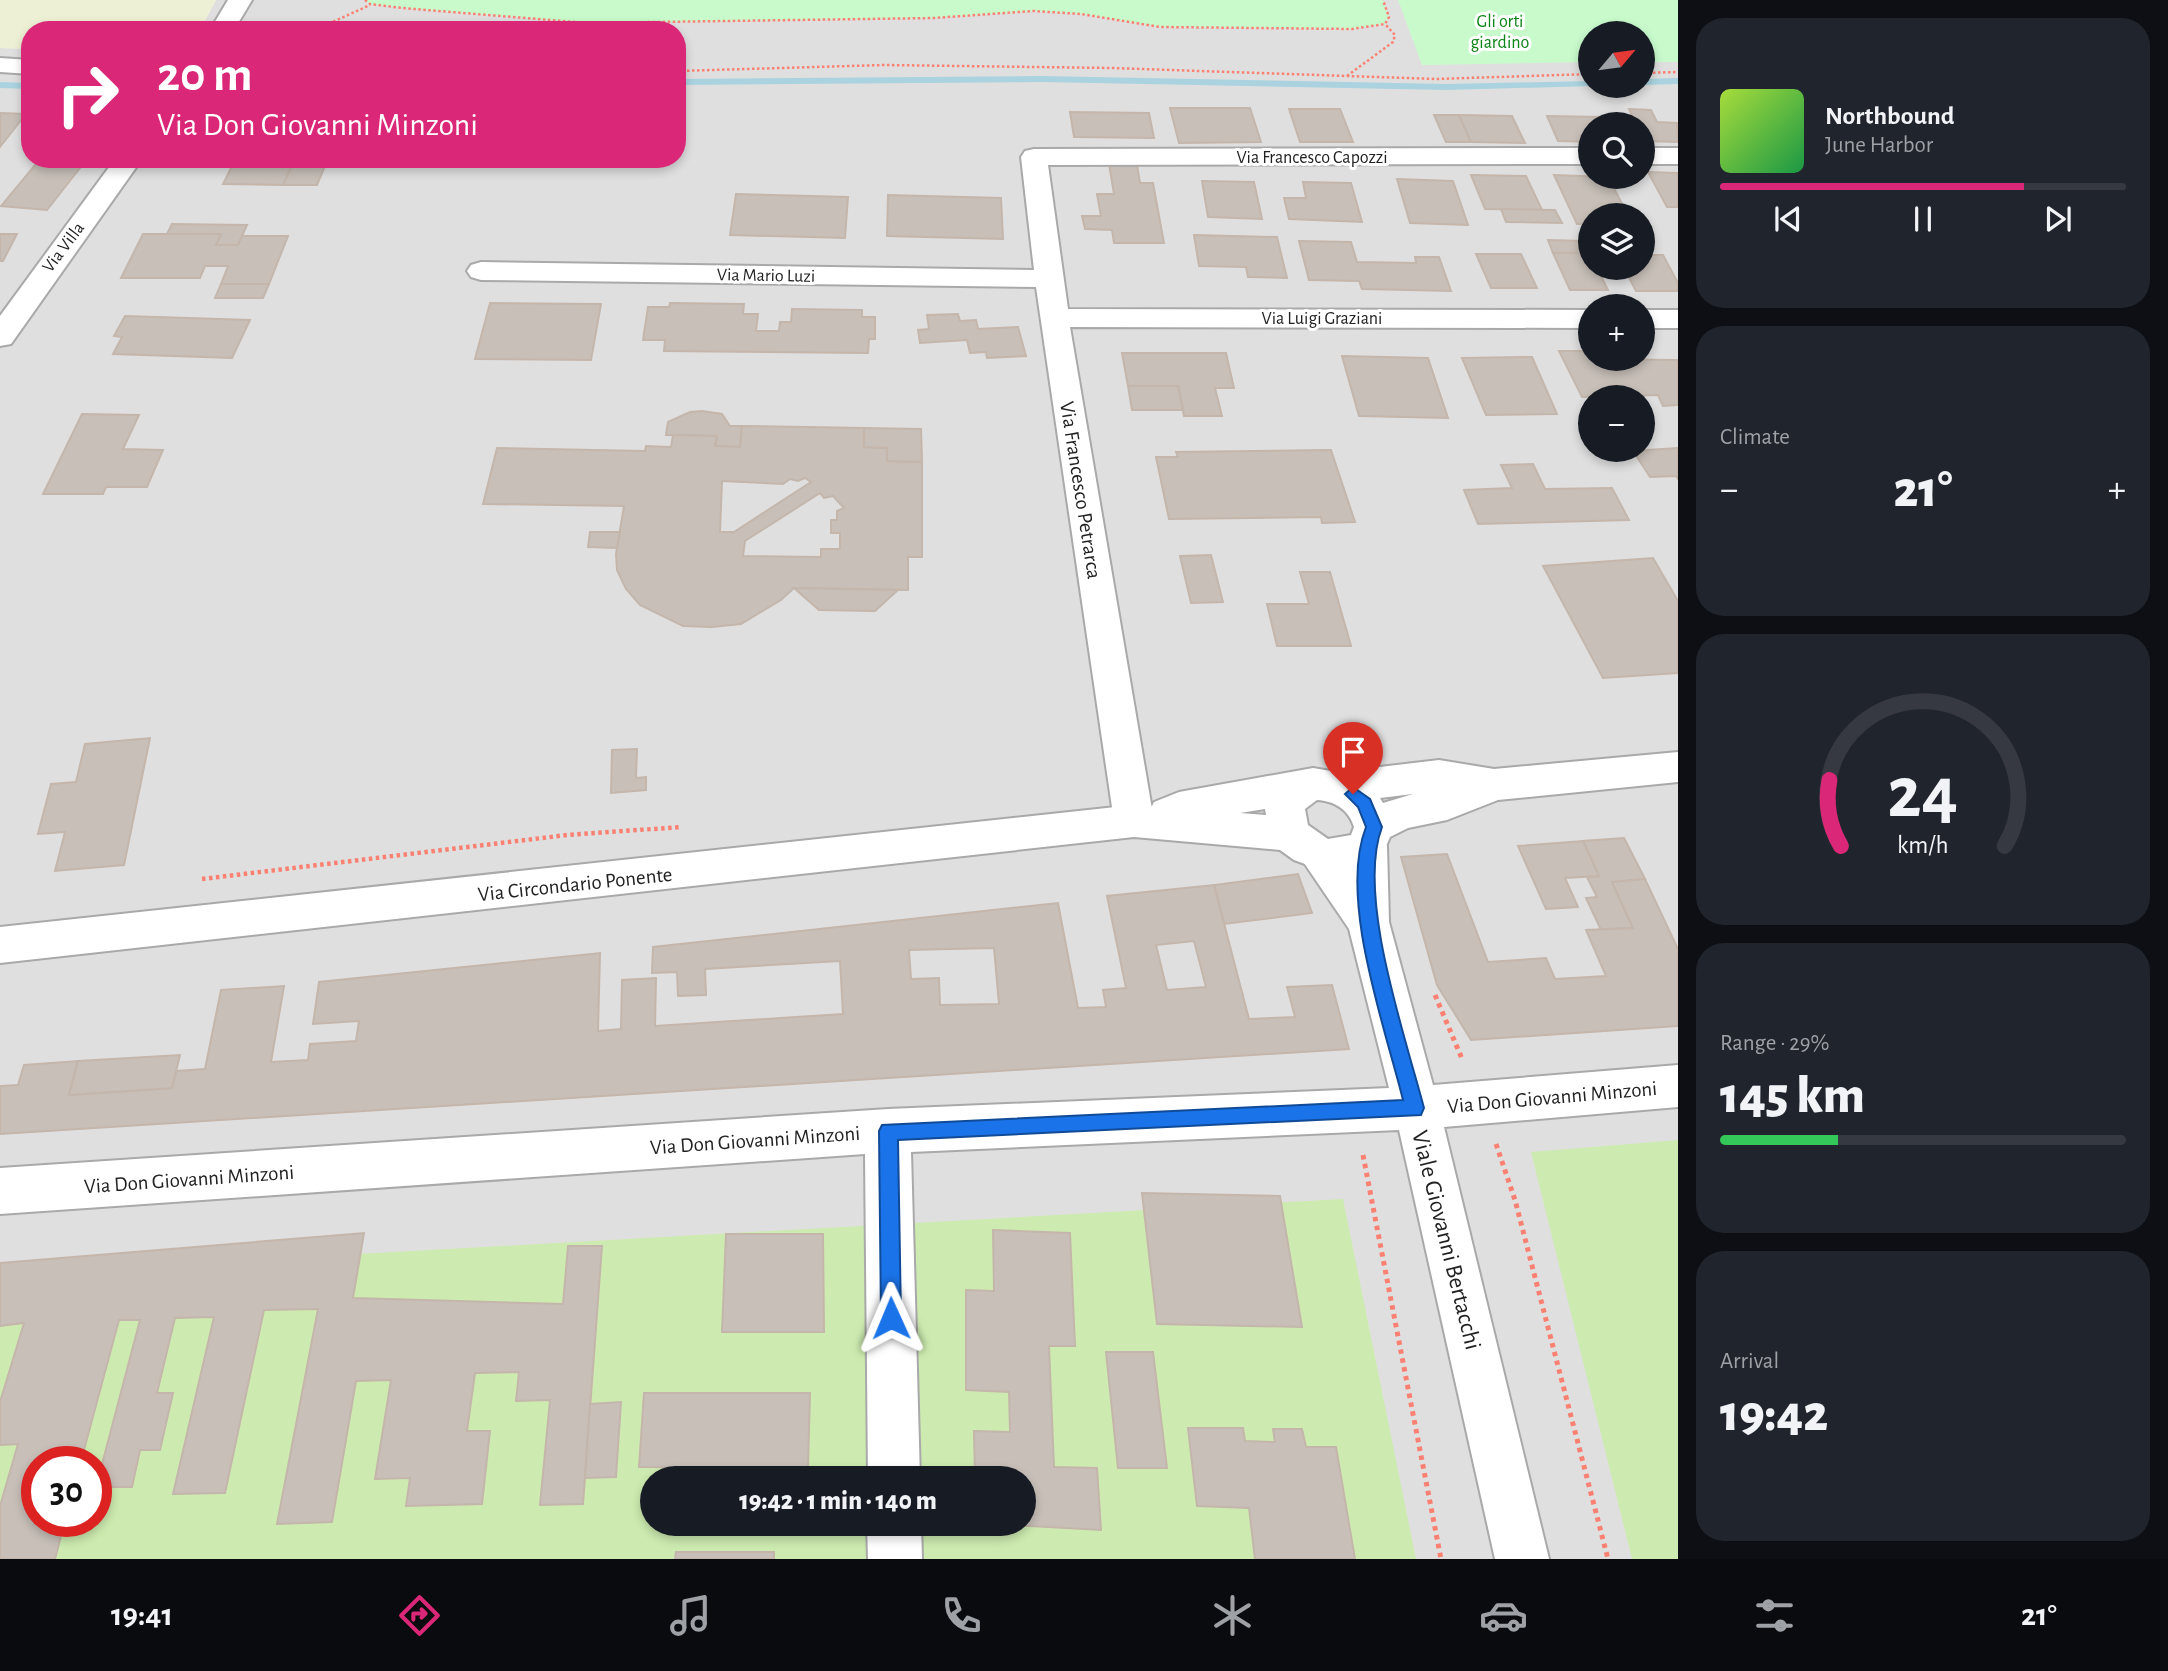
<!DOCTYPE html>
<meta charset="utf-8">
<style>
body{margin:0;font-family:"Alegreya Sans",sans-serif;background:#20242c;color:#f1f3f6;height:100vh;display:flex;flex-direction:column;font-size:26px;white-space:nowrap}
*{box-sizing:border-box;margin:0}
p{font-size:23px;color:#9ea1a6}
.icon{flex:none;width:38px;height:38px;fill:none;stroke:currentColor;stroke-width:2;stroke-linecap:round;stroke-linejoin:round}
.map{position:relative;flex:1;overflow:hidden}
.side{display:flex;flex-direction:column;gap:18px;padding:18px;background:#0d0f14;width:490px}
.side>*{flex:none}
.top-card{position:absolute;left:21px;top:21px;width:665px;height:147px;border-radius:28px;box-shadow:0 4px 10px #0003;background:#db2777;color:#fff;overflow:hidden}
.needle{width:46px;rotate:61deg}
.buttons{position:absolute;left:1578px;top:21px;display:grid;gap:14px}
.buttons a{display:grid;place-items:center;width:77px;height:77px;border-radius:50%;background:#171b24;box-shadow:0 4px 10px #0003;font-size:35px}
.speed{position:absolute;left:21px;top:1446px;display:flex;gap:14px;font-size:35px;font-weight:700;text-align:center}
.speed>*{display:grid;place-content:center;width:91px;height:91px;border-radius:50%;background:#171b24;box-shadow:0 4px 10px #0003;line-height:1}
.speed .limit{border:10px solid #d22;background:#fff;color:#111}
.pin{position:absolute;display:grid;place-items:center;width:60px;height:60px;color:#fff;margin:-72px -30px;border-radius:50% 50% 50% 0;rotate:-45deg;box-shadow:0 0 7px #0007}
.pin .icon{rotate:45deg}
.me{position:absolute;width:77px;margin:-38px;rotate:359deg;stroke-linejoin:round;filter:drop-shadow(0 0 5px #0008)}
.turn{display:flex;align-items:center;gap:24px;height:147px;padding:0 21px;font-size:32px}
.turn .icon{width:91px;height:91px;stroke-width:2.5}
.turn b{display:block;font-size:49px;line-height:60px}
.big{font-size:52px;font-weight:800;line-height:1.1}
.side .tile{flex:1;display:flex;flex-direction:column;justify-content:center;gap:10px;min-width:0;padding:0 24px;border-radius:28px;background:#20242c}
.side .dial{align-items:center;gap:0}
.dial svg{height:182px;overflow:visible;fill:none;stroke:#363941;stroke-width:7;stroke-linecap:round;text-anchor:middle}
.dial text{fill:#f1f3f6;stroke:none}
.song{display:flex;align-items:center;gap:21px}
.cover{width:84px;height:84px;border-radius:10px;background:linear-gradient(135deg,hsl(80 70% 55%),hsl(140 70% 35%))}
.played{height:7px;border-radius:4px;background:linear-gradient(90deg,#db2777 75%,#363941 75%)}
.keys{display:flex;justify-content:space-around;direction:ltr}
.heat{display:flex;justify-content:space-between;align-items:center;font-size:38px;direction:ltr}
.charge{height:10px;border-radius:5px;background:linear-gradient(90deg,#34c759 29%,#363941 0)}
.trip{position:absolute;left:640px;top:1466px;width:396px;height:70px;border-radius:35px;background:#171b24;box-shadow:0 4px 10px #0003;font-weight:800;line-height:70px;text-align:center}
.tab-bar{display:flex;height:112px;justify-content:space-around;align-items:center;background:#090b0e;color:#9ea1a6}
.tab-bar .icon{width:49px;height:49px}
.tab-bar .on{color:#db2777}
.tab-bar b{font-size:32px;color:#f1f3f6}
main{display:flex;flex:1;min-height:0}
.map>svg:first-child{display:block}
.residential{fill:#e0dfdf;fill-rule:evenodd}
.farmland{fill:#eef0d5}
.grass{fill:#cdebb0;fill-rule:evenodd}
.park{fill:#c8facc}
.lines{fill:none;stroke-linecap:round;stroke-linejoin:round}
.stream{fill:#aad3df;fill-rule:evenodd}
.building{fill:#c7bfb8;stroke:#c4b6ab;stroke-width:2;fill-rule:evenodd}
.minor-casing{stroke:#a9a9a9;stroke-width:4}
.tertiary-casing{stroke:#a9a9a9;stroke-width:4}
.path-far2{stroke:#fa8072;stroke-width:2.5;stroke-dasharray:2.5 2.5;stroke-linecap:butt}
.path-far1{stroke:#fa8072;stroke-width:4.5;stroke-dasharray:3.5 3.5;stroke-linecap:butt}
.path{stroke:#fa8072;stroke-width:5;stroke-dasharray:4.5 4.5;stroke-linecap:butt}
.minor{fill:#fff;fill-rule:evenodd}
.tertiary{fill:#fff;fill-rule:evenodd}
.route{fill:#1a73e8;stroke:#114b97;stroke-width:2}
.labels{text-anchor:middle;stroke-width:6;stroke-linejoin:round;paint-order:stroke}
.far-park-label{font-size:18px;fill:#0c8416;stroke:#fff}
.far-street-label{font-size:18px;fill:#222;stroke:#fff}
.street-label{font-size:21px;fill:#222;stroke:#fff}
.near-street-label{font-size:24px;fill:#222;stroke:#fff}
</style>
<main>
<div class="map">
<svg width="1678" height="1559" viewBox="0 0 1678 1559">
<rect width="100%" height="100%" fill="#f2efe9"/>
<path class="residential" d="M216,0h1462v1559h-1678v-1511l30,1v110h647v-129h-477zM1591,33h52v53h-52zM1591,124h52v53h-52zM1591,215h52v53h-52zM1591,306h52v53h-52zM1591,397h52v53h-52zM37,1461h59v60h-59zM653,1479h371v45h-371z"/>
<path class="farmland" d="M0,0h216l-16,30h-170v19l-30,-1z"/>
<g class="grass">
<path d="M1678,1140v419h-46l-101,-407z"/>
<path d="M1343,1199l73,360h-1416v-285zM37,1461h59v60h-59zM653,1479h371v45h-371z"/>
</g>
<g class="park">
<path d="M365,0h1018l6,17 -4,7 -33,5 -192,-2 -79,-13 -48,-3 -99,7 -347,5 -185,-15 -32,-4z"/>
<path d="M1398,0h280v62h-35v-29h-52v29l-169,3z"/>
</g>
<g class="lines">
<g class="stream">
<path d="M1042,76l405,8 144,-3v5h3l-147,4 -405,-8 -365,3v-6z"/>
<path d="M1678,78v6l-35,1v-6z"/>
<path d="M0,82l30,1v6l-30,-1z"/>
</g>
</g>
<g class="building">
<path d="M1170,108h80l11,34 -82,1z"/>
<path d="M1289,109h51l13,33h-53z"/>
<path d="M1629,109l22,1 6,12 20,1 1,19 -34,-1 -1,-17h-7z"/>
<path d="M1070,112l79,1 5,25 -80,-1z"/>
<path d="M0,113l26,1 -26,33z"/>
<path d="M1434,115h25l12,27h-25z"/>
<path d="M1459,115l53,1 13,27 -54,-1z"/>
<path d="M1547,116l55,1 3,7h-14v18l-33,-1z"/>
<path d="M40,159h47l-40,51 -46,-4z"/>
<path d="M234,162h59l-10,23 -60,-1z"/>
<path d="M1109,164l28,1 3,18h13l11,60h-50l-2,-13 -27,-1 -3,-13h19l-4,-22h17z"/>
<path d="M292,166h33l-8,19h-34z"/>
<path d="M1648,172l30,1v34h-11z"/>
<path d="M1471,175l55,1 16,34 -57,-1z"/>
<path d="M1554,175l54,2 20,38h-37v9h-14z"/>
<path d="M1397,179l56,2 15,44 -58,-2z"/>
<path d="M1202,181l52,1 8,37 -54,-2z"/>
<path d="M1303,182l48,1 11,39 -73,-3 -5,-21h22z"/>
<path d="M736,194l112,3 -3,41 -115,-3z"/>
<path d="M888,195l113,3 2,41 -116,-3z"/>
<path d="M1501,209l54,1 7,13 -56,-1z"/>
<path d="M172,224l75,1 -9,20h-22l5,-11h-54z"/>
<path d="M0,234h17l-14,27h-3z"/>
<path d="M143,234h78l-5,11h22l4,-9h46l-19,48h-48l7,-18h-23l-5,12h-79z"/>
<path d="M1194,235l83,2 10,41 -39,-1 -2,-10 -47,-1z"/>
<path d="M1548,240l36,1 6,12h-37z"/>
<path d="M1299,241l52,1 6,20 59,1 -1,-6h24l12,34 -89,-2 -3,-8 -50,-1z"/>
<path d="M1553,253h37l1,15h6l11,22h-38z"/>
<path d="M1476,254h45l16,34h-46z"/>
<path d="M1643,255h20l15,28v8h-42l-12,-23h19z"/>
<path d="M221,284h48l-6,14h-48z"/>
<path d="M490,303l111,1 -10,56 -116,-1z"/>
<path d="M670,303l74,1 -1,10h15l-2,17h23l1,-9h11l1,-13 70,1v7h13v22h-6l-1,14 -204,-2 1,-11h-22l5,-33h21z"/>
<path d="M958,314l2,7 16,-1 2,9 40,-2 8,29 -39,2 -1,-6 -16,1 -3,-13 -47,3 -2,-13 11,-1 -2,-14z"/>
<path d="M125,316l125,4 -18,38 -119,-4 9,-17 -8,-1z"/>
<path d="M1559,351h32v8l87,1v45l-15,1 -5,-11 -76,2z"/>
<path d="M1122,353h104l8,35h-19l7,28h-38l-6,-30h-50z"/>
<path d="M1342,356l86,2 20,60 -89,-2z"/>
<path d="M1532,357l25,57 -71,1 -24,-57z"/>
<path d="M1128,386h50l5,24h-51z"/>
<path d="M702,411l20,3 8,12h12l-2,21 -25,-1 2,-10 -51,-1 2,-13 22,-10z"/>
<path d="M82,414l57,1 -16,34 40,1 -16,37h-41l-3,7h-60z"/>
<path d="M742,426l122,2v19l23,1v13l35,1v95h-14v33l-114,-2 -13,12 -40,24 -29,3 -29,-1 -43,-21 -14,-16 -9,-19 -1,-16 8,-48 -141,-2 14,-56 148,3 1,-5 25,1 2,-12 44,1 -2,10 25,1zM805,478l6,4 -77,50h-14l2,-51 61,3 7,-5 8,2zM820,493l4,5 9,-2 11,12 -7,3v9h-6v13h9v16h-19v8l-78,-1 2,-15z"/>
<path d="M864,428l57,1 1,33 -35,-1v-13l-23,-1z"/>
<path d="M1678,448v31l-2,-3 -26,1 -17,-26z"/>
<path d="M1331,450l24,72 -33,1 -1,-6 -152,2 -13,-62h22l-2,-5z"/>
<path d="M1533,464l12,25 67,-1 17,32 -151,4 -14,-34 48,-2 -11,-23z"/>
<path d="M590,532h30l-3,16 -29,-1z"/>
<path d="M1211,555l12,47 -32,1 -11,-47z"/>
<path d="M1653,558l25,43v72l-75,5 -60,-112z"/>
<path d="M1300,572h30l21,74h-74l-10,-42h42z"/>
<path d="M794,588l104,2 -23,21 -56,-1z"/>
<path d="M150,738l-26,127 -69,6 10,-39 -27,2 13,-50 25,-2 9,-38z"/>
<path d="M637,749l-1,29 10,-1v13l-35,3 1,-43z"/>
<path d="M1624,838l21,41 -33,3 21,46 -32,2 -15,-32 11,-1 -10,-20 12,-1 -16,-35z"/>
<path d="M1583,841l16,35 -34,2 13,29 -32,2 -28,-63z"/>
<path d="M1447,854l41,108 58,-4 9,21 51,-3 -20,-46 47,-2 -21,-46 33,-3 33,70v77l-207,14 -34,-55 -36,-128z"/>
<path d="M1298,874l14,39 -88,11 -10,-39z"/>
<path d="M1214,885l35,134 46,-2 -8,-30 45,-2 17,64 -1349,85v-48l18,-1 6,-20 54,-4 -9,34 103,-7 4,-17 29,-2 16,-79 63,-4 -13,76 37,-2 2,-16 46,-3 3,-20 -46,3 6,-42 281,-29 -2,78 23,-2 1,-49 34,-2 -1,48 188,-12 -3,-53 -135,8 1,26 -28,1 -1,-24 -25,1 1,-26 405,-44 20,105 28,-1 -3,-17 23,-2 -19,-92zM1194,941l12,46 -39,3 -11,-45zM994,948l5,56 -59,1 -1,-27 -28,1 -2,-29z"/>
<path d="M180,1055l-8,33 -103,7 9,-34z"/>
<path d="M1142,1193l138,3 22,131 -145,-3z"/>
<path d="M993,1230l77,3 5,113h-26l5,121 43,1 4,62 -110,-6h33v-45h-49l-1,-48 36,1 -1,-40 -43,-2v-100l28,1z"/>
<path d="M364,1233l-11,65 210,6 5,-58h34l-19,258 -43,1 10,-105 -34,1 3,-29 -44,1 -8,58h23l-8,73 -76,2 4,-28 -35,1 16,-99 -35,1 -24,141 -55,2 41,-215 -54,1 -39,183 -52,1 41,-177 -39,1 -18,75h16l-13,57h-20l-8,37h-36l44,-167h-21l-38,141h-44v60h28l-10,38h-55v-53l18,-62 -18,1v-43l24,-79 -24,3v-63z"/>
<path d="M726,1234h97l1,98h-102z"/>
<path d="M1106,1352h47l14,116h-49z"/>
<path d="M644,1393h166l-2,75 -169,-1z"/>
<path d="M621,1402l-5,75 -31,1 5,-74z"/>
<path d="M1188,1428h55l2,13 30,1 -2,-13h29l4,18h30l19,112h-100l-6,-51 -52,-2z"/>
<path d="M676,1552h98v7h-99z"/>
</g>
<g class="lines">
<defs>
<g id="minor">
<path d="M0,58l30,2v14l-30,-2z"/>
<path d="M1591,148v16l-543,1 20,144 523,1v18l-521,-1 84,494 -6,11 -14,5 -14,-5 -6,-11 -78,-534 -555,-7 -10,-3 -4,-6 4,-6 10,-3 553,8 -13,-113 4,-6 9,-2z"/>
<rect x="1643" y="148" width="35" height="16"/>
<rect x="1643" y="310" width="35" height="18"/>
<path d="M1367,829l14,5 6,12 2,76 44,163 245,-20v42l-234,20 105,432h-54l-96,-429 -488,22 9,327h-52l-3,-325 -865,60v-46l888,-59 501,-21 -40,-159 -51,-75 6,-12c23,-8 30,2 43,20v-16l6,-12z"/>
<path d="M867,1524h54l1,35h-54z"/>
</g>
<g id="tertiary">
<path d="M228,0h24l-18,30h-24z"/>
<path d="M115,159h27l-131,185 -11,2v-30z"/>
<path d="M1678,752v30l-180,18 -51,20 -39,8 -18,9 -9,21 -34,14h-20l-33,-12 -14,-10 -146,-13 -1134,126v-36l1134,-122 18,1 2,-4 25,-10 134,-24 24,4 102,-12 55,9zM1413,794l-30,9 -3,-5zM1317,800c18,1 32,10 37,27l-3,8 -23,4 -20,-14 -3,-16zM1265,809l1,6 -26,-2z"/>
</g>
</defs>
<use href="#minor" class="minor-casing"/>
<use href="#tertiary" class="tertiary-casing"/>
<g class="path-far2">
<path d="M365,0l5,4 32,4 185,15 347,-5 99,-7 48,3 79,13 192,2 33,-5 4,-7 -6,-17"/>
<path d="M315,30l55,-25"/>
<path d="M677,71l207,-6 228,3 324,11 155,-5"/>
<path d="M1643,73l35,-1"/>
<path d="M1347,76l46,-34 2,-7 -10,-11"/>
</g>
<path class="path-far1" d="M202,879l365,-44 114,-8"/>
<g class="path">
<path d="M1435,995l28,66"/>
<path d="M1496,1144l19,56 93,359"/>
<path d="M1363,1155l78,404"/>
</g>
<use href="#minor" class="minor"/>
<use href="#tertiary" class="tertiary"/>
</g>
<path class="route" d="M1353,787l17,12 12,28c-26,69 23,208 42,281l-3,7 -523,25 3,178 -3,7 -7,3 -7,-3 -3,-7 -2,-187 3,-6 521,-25c-18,-73 -65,-202 -37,-273l-8,-20 -13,-13z"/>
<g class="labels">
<g class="far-park-label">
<text x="1500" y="27">Gli orti<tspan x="1500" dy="21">giardino</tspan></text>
</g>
<g class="far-street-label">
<text x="1312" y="163">Via Francesco Capozzi</text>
<text transform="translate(63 247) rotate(-53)" y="6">Via Villa</text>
<text transform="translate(766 275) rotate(1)" y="6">Via Mario Luzi</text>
<text x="1322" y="324">Via Luigi Graziani</text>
</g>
<g class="street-label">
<text transform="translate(1081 490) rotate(81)" y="7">Via Francesco Petrarca</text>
<text transform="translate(575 884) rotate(-6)" y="7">Via Circondario Ponente</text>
<text transform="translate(1552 1097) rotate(-5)" y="7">Via Don Giovanni Minzoni</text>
<text transform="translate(755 1140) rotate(-4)" y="7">Via Don Giovanni Minzoni</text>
<text transform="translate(189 1179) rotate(-4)" y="7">Via Don Giovanni Minzoni</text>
</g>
<g class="near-street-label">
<text transform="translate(1447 1240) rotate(76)" y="8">Viale Giovanni Bertacchi</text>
</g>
</g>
</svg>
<div class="buttons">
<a><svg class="needle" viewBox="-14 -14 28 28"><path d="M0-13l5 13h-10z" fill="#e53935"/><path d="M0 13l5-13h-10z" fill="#9ea1a6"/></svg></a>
<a><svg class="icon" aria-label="search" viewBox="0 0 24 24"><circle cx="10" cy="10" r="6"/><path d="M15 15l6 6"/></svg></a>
<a><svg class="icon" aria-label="layers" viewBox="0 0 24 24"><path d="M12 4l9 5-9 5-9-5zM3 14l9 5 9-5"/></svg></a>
<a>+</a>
<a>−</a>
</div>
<div class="speed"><div class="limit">30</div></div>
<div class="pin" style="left:1353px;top:794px;background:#d93025"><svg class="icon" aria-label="arrive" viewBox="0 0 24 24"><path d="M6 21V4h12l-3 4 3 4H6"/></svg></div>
<svg class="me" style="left:891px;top:1318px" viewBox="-20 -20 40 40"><path d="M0-17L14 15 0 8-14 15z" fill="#1a73e8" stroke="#fff" stroke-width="4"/></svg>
<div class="trip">19:42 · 1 min · 140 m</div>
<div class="top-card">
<div class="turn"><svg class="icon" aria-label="right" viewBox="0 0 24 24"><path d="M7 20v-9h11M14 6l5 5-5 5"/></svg><div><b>20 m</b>Via Don Giovanni Minzoni</div></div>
</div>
</div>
<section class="side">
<div class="tile">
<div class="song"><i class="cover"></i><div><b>Northbound</b><p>June Harbor</p></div></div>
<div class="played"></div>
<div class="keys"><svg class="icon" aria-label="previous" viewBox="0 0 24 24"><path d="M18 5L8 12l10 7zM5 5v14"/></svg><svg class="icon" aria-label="pause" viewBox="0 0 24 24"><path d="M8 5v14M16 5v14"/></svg><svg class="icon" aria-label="next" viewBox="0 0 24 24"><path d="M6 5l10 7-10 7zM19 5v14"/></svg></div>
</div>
<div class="tile"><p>Climate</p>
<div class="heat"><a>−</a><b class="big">21°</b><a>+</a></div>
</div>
<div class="tile dial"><svg viewBox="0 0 100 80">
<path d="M14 69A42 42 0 1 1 86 69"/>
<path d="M14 69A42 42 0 0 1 9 40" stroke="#db2777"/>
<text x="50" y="56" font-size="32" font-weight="700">24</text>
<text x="50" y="72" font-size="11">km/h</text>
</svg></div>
<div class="tile"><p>Range · 29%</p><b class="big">145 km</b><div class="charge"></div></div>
<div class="tile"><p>Arrival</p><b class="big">19:42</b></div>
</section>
</main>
<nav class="tab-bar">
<b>19:41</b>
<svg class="icon on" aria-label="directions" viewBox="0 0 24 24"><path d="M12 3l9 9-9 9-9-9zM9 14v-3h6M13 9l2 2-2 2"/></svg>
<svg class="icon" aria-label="music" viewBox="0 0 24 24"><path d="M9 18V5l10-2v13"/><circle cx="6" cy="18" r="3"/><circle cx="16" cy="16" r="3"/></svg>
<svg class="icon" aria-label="phone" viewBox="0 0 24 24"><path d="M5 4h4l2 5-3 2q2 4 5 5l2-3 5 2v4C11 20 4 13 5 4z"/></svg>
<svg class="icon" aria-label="climate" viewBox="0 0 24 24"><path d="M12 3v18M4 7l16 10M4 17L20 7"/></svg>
<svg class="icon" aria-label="car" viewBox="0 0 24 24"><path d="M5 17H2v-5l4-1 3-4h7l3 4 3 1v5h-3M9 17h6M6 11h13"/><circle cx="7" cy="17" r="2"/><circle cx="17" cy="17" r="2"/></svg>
<svg class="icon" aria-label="filters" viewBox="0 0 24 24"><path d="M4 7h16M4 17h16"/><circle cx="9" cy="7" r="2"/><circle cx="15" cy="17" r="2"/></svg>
<b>21°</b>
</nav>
